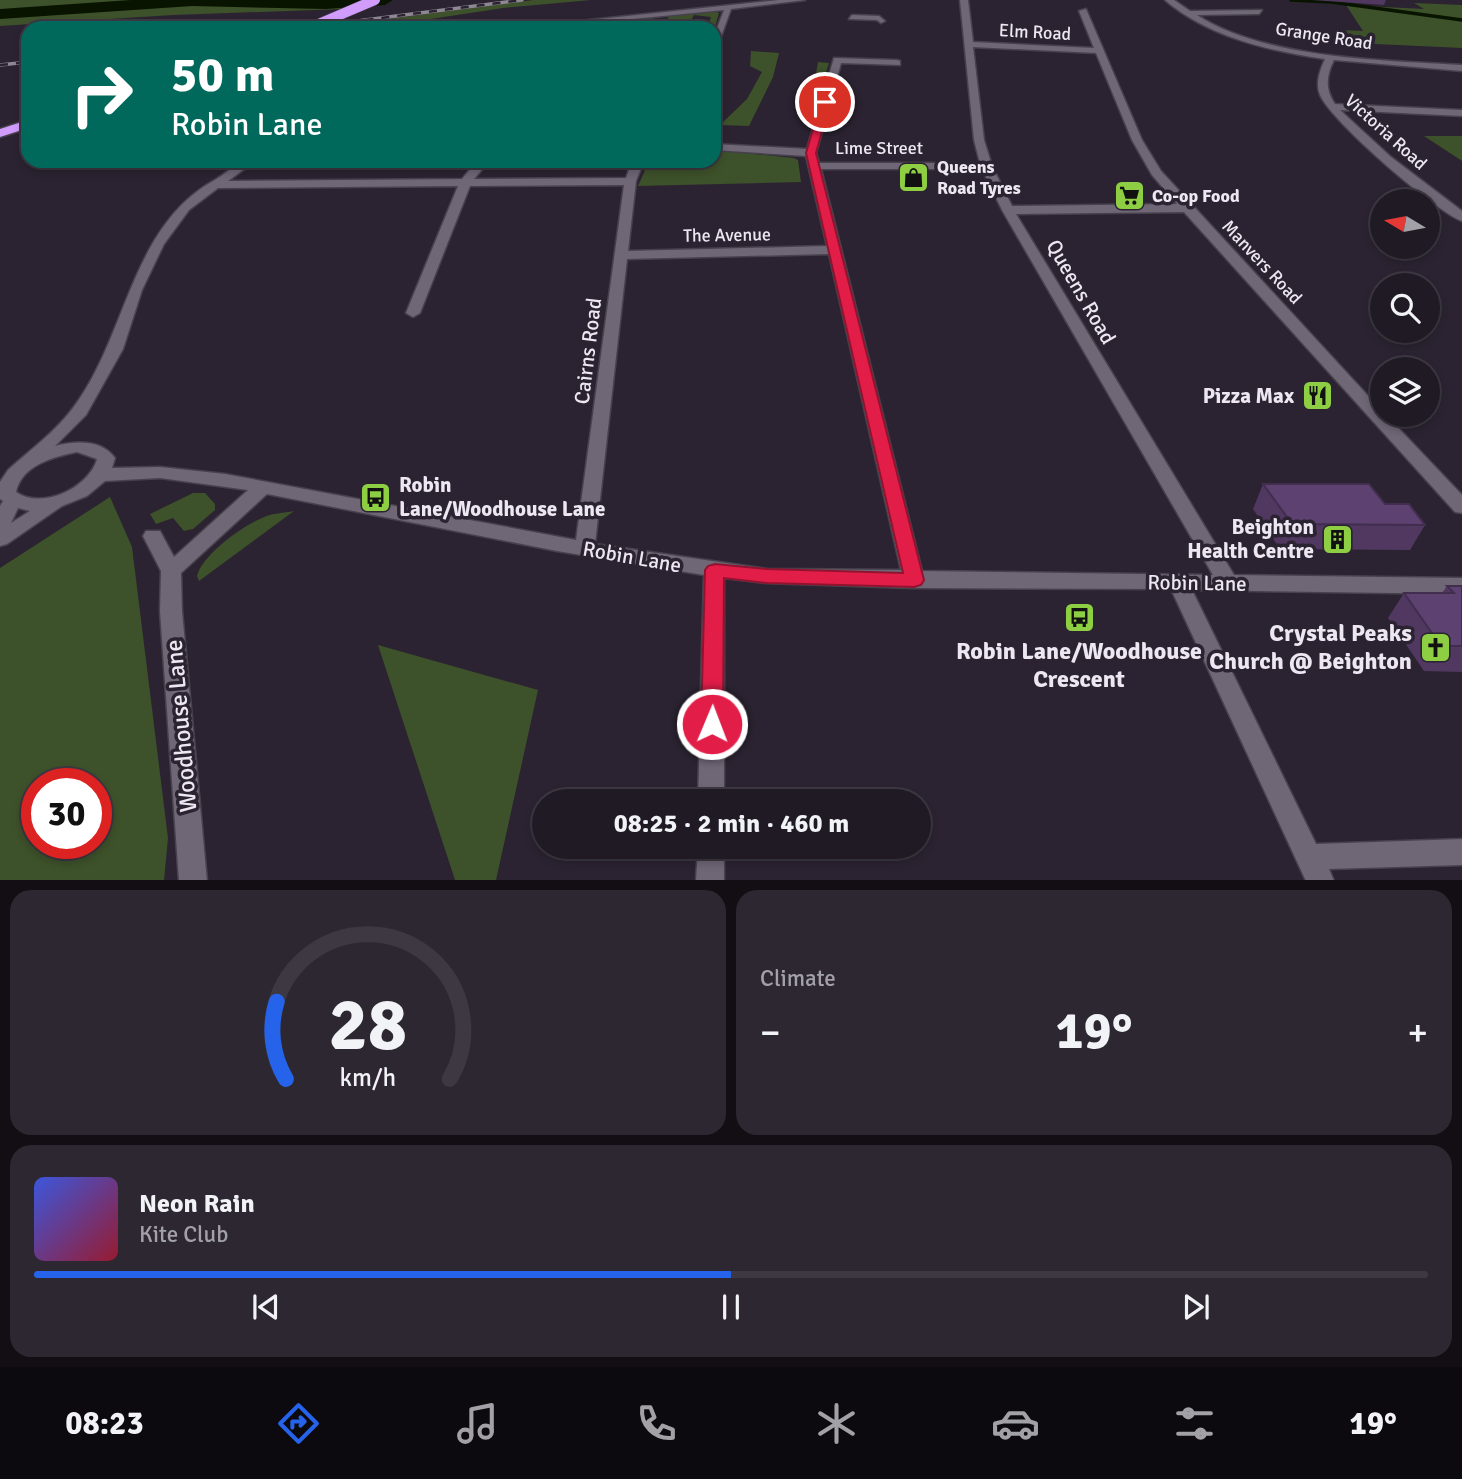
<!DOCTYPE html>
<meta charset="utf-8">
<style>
body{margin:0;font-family:Signika,sans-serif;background:#2d2732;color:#f1f3f6;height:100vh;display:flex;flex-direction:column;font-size:26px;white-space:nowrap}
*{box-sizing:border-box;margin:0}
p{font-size:23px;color:#a2a1a7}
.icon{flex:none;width:38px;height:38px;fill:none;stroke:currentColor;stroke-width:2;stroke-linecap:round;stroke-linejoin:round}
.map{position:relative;height:880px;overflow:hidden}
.details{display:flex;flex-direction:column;gap:10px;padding:10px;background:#120e14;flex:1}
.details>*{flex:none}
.top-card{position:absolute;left:21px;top:21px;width:700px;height:147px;border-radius:21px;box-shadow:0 4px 10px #0003,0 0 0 2px #3d3842;background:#00695c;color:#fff;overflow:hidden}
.needle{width:46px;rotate:280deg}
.controls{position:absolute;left:1370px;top:189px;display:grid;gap:14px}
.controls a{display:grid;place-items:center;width:70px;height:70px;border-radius:50%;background:#201a25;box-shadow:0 4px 10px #0003,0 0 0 2px #3d3842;font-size:35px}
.speed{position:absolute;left:21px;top:768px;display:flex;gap:14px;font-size:35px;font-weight:700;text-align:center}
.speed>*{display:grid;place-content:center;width:91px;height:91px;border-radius:50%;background:#201a25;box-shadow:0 4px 10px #0003,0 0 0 2px #3d3842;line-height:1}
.speed .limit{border:10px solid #d22;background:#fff;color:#111}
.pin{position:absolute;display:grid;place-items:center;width:60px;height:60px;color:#fff;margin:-30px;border:4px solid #fff;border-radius:50%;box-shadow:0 2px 7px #0007}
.me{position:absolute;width:77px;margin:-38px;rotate:1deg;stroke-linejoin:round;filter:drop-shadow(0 0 5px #0008)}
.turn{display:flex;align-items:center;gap:24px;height:147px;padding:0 35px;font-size:32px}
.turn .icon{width:91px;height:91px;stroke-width:2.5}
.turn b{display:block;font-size:49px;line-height:60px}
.big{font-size:52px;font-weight:700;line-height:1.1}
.details .tile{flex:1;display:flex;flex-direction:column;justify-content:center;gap:10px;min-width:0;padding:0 24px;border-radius:21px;background:#2d2732}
.details .dial{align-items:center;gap:0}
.dial svg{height:182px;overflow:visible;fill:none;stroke:#3d3842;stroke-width:7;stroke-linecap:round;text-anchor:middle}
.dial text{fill:#f1f3f6;stroke:none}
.song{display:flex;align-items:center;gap:21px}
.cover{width:84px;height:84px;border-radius:10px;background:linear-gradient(135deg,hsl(230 70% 55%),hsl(350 70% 35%))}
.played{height:7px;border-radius:4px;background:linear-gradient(90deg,#2563eb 50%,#3d3842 50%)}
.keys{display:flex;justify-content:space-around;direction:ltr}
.heat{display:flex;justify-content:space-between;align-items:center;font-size:38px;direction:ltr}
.details .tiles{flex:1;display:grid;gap:10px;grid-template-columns:1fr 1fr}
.tile:last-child{grid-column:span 2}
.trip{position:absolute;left:532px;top:789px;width:399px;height:70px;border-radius:35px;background:#201a25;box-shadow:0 4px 10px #0003,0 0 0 2px #3d3842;font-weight:700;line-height:70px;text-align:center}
.dock{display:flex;height:112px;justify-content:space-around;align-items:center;background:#0d0a0f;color:#a2a1a7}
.dock .icon{width:49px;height:49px}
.dock .active{color:#2563eb}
.dock b{font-size:32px;color:#f1f3f6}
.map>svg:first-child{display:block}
.green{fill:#3d512a;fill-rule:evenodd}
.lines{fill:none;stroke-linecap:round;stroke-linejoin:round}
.stream{stroke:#081400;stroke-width:3.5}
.river{fill:#081400;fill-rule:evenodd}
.minor-casing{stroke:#47414d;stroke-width:3}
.highway-casing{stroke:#47414d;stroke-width:3}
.minor{fill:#6f6676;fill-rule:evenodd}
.highway{fill:#d29cfc;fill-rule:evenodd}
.rail-casing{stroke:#8e8894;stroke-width:3.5}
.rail{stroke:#2b2331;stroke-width:2.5;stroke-dasharray:8;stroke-linecap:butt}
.highway-bridge-casing{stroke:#47414d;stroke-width:11;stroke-linecap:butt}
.highway-bridge{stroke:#d29cfc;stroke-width:10}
.wall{fill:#503861}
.building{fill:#5d4171;stroke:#412e4f;stroke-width:2}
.route{fill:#e11d48;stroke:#92132f;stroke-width:2}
.labels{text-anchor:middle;stroke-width:7;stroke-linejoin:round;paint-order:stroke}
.far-street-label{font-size:18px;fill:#ece7f1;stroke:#2b2331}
.far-poi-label{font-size:18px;font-weight:bold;fill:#ece7f1;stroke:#2b2331;text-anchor:start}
.street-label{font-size:21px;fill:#ece7f1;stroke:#2b2331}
.poi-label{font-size:21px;font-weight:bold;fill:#ece7f1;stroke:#2b2331;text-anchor:end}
.near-poi-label{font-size:24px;font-weight:bold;fill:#ece7f1;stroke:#2b2331;text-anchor:end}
.near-street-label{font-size:24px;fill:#ece7f1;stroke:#2b2331}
</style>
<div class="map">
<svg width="1462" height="881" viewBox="0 0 1462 881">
<rect width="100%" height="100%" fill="#2b2331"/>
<g class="green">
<path d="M0,0h188l-188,12z"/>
<path d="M533,0h58l-88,8 -131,20h-52z"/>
<path d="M1414,3l48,2v43l-108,-5 -13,-13 22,1 -17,-26 78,4z"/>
<path d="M194,4l158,1 -9,4 -170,6 -173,11v-9z"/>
<path d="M714,11l5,2 -5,17 -7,-2 4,-11 -17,-2 -5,9 -24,1 4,-9 -19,3 2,-4z"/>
<path d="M751,51l28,2 -6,24 -24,49 -29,-1 27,-26 15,-27 -12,-6z"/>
<path d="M818,62l11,1 -16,52 -15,2 17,-38z"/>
<path d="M1424,136h38v25z"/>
<path d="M714,150l80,8 4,2 3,22 -163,4 11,-25h65z"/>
<path d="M193,493h12l10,11v6l-22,19 -9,2 -11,-13 -17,6 -6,-10z"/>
<path d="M110,497l22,50 36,291 -4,42h-164v-312zM37,784h59v60h-59z"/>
<path d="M294,511l-95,70 -2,-5c5,-21 45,-50 65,-58 10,-5 22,-5 32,-7z"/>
<path d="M378,645l160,45 -42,190h-41z"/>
</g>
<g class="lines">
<path class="stream" d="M1291,0l40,2 131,18"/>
<path class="river" d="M131,0h262l-8,5 -59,4 -134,-3 -192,13v-10z"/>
<defs>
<g id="minor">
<path d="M779,0h26l-74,9 -13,36 -4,3v-12l10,-26 -182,18h-28z"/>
<path d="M960,0h8l5,42 121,6 -15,-37 7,-2 56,131 19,31 221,240v4h4l76,80v18l-7,-1 -271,-300 -168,2 218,361 228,3v16l-270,-4 124,254 146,-5v26l-133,4 5,12h-28l-135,-292 -257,-1 -147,-5 -43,-5v224h-26l6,-227 -147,-24 -290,-57 -86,79 1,38 25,270h-28l-19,-270 1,-40 -18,-35 3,-5h14l14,26 74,-67 -88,-12 -55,3 -18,15 -25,10 -55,38 -7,2v-40l3,-5 -3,-2v-17l8,-12c21,-19 48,-39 65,-62 54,-71 57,-180 140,-227 15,-8 23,-20 42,-20l-27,20 234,-2 15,-18h12l-15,18 152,-1 6,-17h12l-8,20 -8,70 199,-5 -21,-90 -92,-6v-6l93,5 27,-91 63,2 3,1v4l-59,-2 -25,90 3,10h161l-6,-23zM973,47l123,6 36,87 20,35 25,29 -165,2 -20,-40 -8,-26zM821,169h161l20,41 211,365 -291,-4zM624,185l-48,355 -351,-66 -65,-7 -48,1 3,-10c-14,-19 -40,-17 -60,-12l31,-31 37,-66 19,-59 22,-46 25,-34 29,-22 240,-2 -52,127 7,4 7,-4 50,-127zM829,254l72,316 -134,-1 -172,-25 32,-285zM77,452l20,7c-8,29 -55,51 -81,33 6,-27 37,-35 61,-40zM18,508l12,3 -19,12z"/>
<path d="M1165,0h9l16,11 72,-1 -3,4 -62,1c68,44 186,45 265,50v6l-128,-11c-8,16 -9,29 1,44l127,6v6l-122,-6 51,47 71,54v10c-26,-9 -131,-100 -142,-126 -5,-12 0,-25 5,-36 -55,-8 -117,-22 -160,-59z"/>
<path d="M852,15l27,1 6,5 -4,2 -4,-3 -28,-1z"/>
<path d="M698,847h26v34h-28z"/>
</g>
<path id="highway" d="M28,120v8l-28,9v-8z"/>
</defs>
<use href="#minor" class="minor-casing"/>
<use href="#highway" class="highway-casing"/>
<use href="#minor" class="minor"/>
<use href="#highway" class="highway"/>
<defs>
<g id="rail">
<path d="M302,28l220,-28"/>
<path d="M0,65l28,-3"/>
</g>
</defs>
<use href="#rail" class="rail-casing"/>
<use href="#rail" class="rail"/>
<defs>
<path id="highway-bridge" d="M309,28l66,-28"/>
</defs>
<use href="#highway-bridge" class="highway-bridge-casing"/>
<use href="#highway-bridge" class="highway-bridge"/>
</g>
<g class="wall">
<path d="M1312,0h74l-2,5z"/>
<path d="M1263,484l122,20 40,21 -15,25 -130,-1 -27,-40z"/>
<path d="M1447,586h15v86l-38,-1 -36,-53 16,-25h38z"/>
</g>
<g class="building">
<path d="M1263,484h106l16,20h24l16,21 -133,-1z"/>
<path d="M1447,586h15v60h-21l-37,-53h50z"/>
</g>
<path class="route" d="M825,99l5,3 -14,51 108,427 -3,5 -7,2 -147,-4 -43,-5 -1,146 -3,7 -8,3 -7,-3 -4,-7 4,-154 3,-4 7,-2 52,5 136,4 -97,-420 15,-51z"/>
<defs>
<symbol id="shop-square" viewBox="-11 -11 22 22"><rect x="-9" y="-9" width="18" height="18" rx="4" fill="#8ece43" stroke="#2b2331"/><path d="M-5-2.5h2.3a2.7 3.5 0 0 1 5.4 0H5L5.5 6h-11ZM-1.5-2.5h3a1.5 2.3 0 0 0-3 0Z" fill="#111"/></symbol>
<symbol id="supermarket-square" viewBox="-11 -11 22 22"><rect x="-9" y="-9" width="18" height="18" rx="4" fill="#8ece43" stroke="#2b2331"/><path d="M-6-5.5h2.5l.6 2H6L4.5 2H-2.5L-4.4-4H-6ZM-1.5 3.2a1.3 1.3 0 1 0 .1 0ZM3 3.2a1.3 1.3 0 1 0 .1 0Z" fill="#111"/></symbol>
<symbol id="restaurant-square" viewBox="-11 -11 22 22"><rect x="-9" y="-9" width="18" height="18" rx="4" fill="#8ece43" stroke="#2b2331"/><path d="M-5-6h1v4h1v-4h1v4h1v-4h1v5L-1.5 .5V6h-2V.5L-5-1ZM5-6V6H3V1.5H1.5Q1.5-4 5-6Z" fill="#111"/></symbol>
<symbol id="bus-square" viewBox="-11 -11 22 22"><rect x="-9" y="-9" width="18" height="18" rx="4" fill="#8ece43" stroke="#2b2331"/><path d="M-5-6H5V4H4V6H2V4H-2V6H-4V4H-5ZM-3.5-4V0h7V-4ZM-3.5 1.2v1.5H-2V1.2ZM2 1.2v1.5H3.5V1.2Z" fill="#111"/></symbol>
<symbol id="building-square" viewBox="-11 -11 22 22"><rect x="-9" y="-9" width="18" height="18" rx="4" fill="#8ece43" stroke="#2b2331"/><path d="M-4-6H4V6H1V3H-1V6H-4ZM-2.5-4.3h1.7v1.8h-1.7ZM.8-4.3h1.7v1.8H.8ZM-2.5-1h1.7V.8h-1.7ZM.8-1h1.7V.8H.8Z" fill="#111"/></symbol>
<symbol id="church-square" viewBox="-11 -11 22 22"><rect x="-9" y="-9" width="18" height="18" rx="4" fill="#8ece43" stroke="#2b2331"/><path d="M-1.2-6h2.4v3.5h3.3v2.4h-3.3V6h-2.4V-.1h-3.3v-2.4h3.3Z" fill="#111"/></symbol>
</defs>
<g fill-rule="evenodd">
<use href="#shop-square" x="896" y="160" width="35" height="35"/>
<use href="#supermarket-square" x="1112" y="178" width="35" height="35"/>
<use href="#restaurant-square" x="1300" y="378" width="35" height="35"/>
<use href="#bus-square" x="358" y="480" width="35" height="35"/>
<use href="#building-square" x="1320" y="522" width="35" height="35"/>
<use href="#bus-square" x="1062" y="600" width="35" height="35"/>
<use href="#church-square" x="1418" y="630" width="35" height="35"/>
</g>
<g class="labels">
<g class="far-street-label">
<text transform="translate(1035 32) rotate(3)" y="6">Elm Road</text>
<text transform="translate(1324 36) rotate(9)" y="6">Grange Road</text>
<text transform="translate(1386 132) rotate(42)" y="6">Victoria Road</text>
<text x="879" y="154">Lime Street</text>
<text transform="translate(727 235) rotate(-1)" y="6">The Avenue</text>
<text transform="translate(1262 262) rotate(47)" y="6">Manvers Road</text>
</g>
<g class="far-poi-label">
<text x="937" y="173">Queens<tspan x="937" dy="21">Road Tyres</tspan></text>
<text x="1152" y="202">Co-op Food</text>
</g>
<g class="street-label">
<text transform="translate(1081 292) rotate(60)" y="7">Queens Road</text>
<text transform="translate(588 351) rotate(-83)" y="7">Cairns Road</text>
<text transform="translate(632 557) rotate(10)" y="7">Robin Lane</text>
<text transform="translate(1197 583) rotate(1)" y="7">Robin Lane</text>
</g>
<g class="poi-label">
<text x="1294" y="403">Pizza Max</text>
<text x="399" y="492" text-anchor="start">Robin<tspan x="399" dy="24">Lane/Woodhouse Lane</tspan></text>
<text x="1314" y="534">Beighton<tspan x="1314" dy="24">Health Centre</tspan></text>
</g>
<g class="near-poi-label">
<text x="1412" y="641">Crystal Peaks<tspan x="1412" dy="28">Church @ Beighton</tspan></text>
<text x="1079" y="659" text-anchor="middle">Robin Lane/Woodhouse<tspan x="1079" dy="28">Crescent</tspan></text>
</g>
<g class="near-street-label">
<text transform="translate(181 726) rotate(-95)" y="8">Woodhouse Lane</text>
</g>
</g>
</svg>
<div class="controls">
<a><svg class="needle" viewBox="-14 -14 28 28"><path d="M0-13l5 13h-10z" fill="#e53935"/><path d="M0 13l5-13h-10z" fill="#a2a1a7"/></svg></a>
<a><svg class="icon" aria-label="search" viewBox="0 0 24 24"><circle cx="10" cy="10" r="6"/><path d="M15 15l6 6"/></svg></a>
<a><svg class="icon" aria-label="layers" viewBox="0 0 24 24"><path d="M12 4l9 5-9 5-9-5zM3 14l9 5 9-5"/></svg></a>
</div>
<div class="speed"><div class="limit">30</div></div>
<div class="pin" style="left:825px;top:102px;background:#d93025"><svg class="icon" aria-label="arrive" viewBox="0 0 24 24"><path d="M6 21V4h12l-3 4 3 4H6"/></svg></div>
<svg class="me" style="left:712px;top:724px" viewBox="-20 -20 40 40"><circle r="17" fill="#e11d48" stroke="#fff" stroke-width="3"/><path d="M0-11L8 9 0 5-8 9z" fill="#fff"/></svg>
<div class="trip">08:25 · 2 min · 460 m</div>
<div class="top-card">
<div class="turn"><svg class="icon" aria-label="right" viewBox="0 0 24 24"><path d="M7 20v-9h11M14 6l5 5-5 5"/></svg><div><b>50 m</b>Robin Lane</div></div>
</div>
</div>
<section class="details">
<div class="tiles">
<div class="tile dial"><svg viewBox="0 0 100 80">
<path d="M14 69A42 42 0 1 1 86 69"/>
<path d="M14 69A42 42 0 0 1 10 35" stroke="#2563eb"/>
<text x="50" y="56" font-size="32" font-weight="700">28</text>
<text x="50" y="72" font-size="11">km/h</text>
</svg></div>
<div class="tile"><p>Climate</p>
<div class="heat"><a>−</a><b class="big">19°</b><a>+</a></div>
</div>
<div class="tile">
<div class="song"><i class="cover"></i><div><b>Neon Rain</b><p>Kite Club</p></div></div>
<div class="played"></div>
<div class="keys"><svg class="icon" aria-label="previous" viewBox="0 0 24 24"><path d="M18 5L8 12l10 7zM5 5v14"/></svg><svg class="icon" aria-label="pause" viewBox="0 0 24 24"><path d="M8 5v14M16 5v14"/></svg><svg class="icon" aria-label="next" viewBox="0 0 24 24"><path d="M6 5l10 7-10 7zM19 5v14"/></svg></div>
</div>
</div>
</section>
<nav class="dock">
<b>08:23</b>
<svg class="icon active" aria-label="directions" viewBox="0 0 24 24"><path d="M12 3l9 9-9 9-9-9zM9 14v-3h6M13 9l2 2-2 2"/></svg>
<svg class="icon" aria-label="music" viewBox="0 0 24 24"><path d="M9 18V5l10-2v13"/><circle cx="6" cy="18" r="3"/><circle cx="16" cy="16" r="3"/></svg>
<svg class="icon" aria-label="phone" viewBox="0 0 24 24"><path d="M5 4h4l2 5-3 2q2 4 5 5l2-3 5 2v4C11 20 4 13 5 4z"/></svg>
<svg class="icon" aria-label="climate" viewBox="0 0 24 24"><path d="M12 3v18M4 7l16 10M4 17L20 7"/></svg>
<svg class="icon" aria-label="car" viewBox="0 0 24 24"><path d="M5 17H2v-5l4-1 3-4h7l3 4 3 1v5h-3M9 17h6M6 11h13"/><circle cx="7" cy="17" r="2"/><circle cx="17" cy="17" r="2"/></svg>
<svg class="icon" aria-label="filters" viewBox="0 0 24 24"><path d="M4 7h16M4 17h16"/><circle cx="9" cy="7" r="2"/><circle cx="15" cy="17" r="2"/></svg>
<b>19°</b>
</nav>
